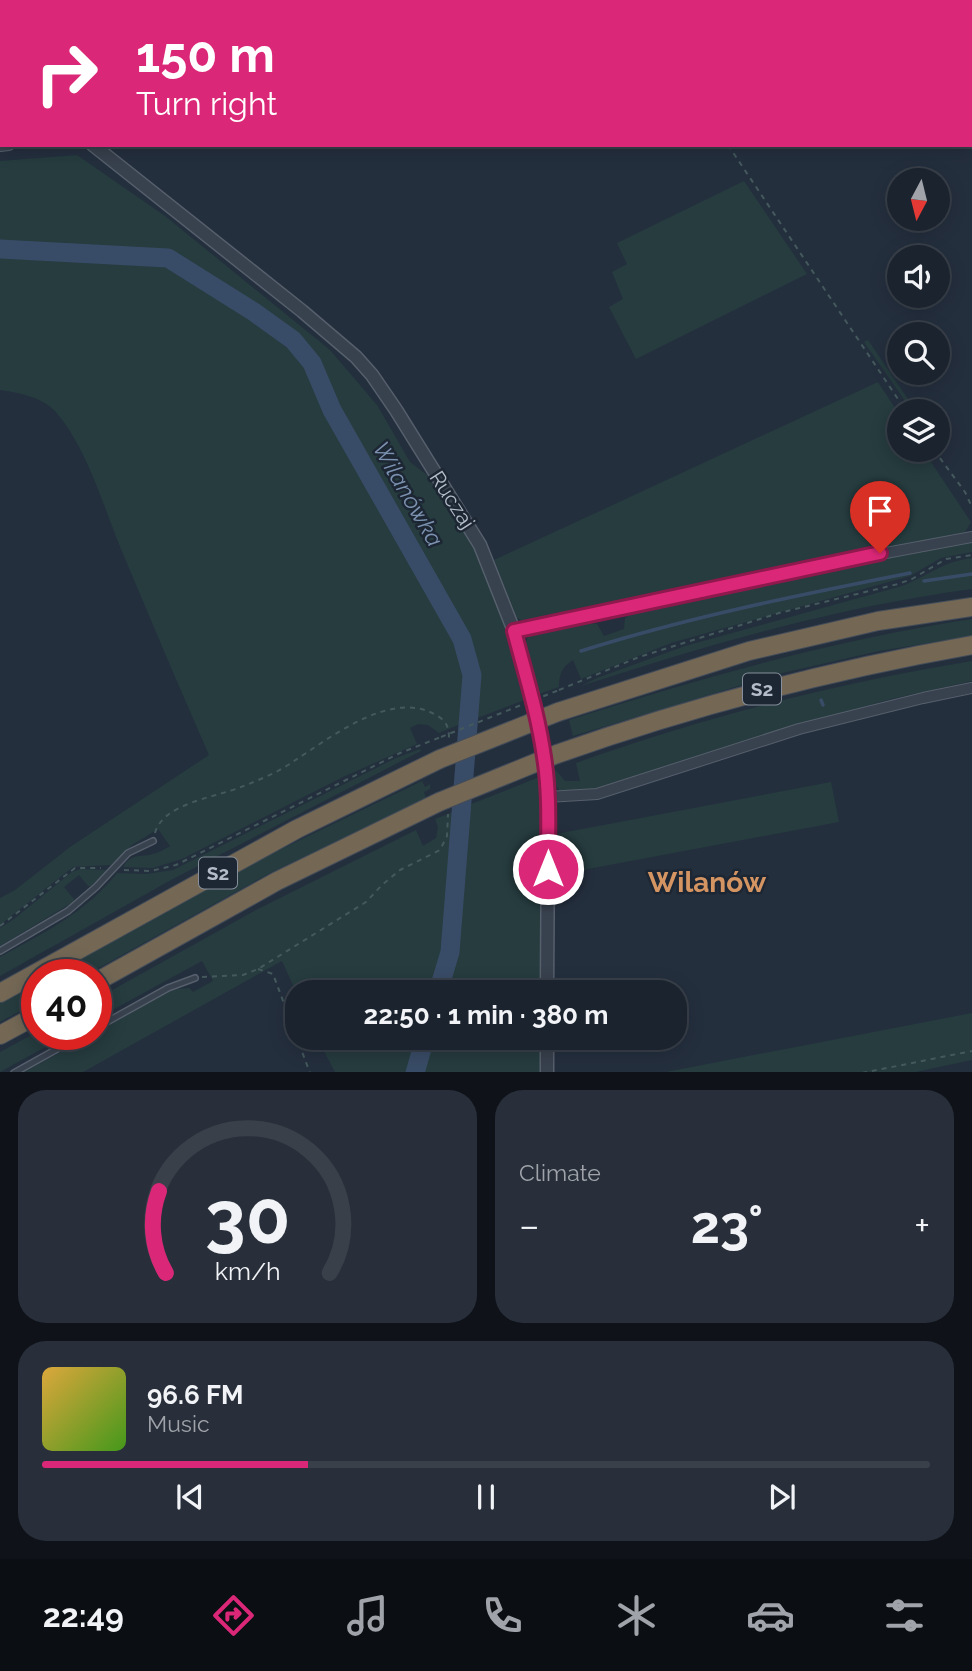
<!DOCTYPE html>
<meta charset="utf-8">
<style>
body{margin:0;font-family:Raleway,sans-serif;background:#282f3a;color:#f1f3f6;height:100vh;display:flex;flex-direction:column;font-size:26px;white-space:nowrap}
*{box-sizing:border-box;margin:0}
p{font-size:23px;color:#a0a4aa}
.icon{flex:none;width:38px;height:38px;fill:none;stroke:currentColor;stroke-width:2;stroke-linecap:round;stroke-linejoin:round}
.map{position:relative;height:1072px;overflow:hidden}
.details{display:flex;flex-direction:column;gap:18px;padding:18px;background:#0f1319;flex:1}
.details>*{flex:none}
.banner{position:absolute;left:0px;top:0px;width:973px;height:147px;box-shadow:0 4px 18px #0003,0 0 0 2px #39404a;background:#db2777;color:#fff;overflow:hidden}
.needle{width:46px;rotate:187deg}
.controls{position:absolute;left:887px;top:168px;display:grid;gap:14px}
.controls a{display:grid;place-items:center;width:63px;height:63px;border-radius:50%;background:#1b232e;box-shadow:0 4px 18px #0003,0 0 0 2px #39404a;font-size:35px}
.speed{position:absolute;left:21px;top:959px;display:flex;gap:14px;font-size:35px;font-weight:700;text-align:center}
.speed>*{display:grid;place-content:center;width:91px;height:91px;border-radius:50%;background:#1b232e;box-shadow:0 4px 18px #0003,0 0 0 2px #39404a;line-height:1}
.speed .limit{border:10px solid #d22;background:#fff;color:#111}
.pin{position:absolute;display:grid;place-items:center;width:60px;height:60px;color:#fff;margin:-72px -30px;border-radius:50% 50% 50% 0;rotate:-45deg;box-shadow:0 0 7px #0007}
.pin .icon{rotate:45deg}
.me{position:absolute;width:77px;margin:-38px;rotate:0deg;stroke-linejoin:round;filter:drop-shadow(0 0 5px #0008)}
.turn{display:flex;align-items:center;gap:24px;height:147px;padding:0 21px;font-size:32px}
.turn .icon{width:91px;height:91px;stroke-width:2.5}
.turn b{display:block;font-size:49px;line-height:60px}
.big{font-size:52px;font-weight:700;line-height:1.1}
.details .card{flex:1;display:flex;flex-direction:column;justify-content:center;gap:10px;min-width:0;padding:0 24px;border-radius:28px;background:#282f3a}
.details .dial{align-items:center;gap:0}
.dial svg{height:182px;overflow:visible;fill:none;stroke:#39404a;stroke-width:7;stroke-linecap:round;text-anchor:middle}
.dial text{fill:#f1f3f6;stroke:none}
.song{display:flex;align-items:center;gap:21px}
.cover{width:84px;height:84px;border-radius:10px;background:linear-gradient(135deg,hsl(40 70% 55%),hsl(100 70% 35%))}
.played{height:7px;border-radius:4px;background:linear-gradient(90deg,#db2777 30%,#39404a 30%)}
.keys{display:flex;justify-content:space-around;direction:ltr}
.heat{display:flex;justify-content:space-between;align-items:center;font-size:38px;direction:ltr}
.details .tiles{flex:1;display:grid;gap:18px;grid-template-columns:1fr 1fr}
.card:last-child{grid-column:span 2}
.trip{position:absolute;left:285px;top:980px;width:402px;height:70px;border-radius:28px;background:#1b232e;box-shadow:0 4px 18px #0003,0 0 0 2px #39404a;font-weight:700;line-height:70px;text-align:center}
.menu{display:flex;height:112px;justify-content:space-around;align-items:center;background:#0b0e12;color:#a0a4aa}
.menu .icon{width:49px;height:49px}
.menu .active{color:#db2777}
.menu b{font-size:32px;color:#f1f3f6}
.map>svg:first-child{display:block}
.green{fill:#263c3f}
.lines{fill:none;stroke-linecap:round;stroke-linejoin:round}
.stream{stroke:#394c67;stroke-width:3.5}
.river{stroke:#394c67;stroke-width:19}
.service-casing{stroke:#565f6c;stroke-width:8}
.minor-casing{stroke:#565f6c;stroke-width:12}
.tertiary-casing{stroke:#565f6c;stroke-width:15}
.motorway-casing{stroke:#434c59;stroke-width:20}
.path{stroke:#44595c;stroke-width:2;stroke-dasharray:5 5;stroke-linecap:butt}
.service{stroke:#38414e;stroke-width:5}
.minor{stroke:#38414e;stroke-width:10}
.tertiary{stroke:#38414e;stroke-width:12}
.motorway{stroke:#746855;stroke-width:18}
.motorway-bridge-casing{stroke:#434c59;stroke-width:20;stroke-linecap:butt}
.path-bridge{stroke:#44595c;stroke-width:2;stroke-dasharray:5 5;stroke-linecap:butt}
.motorway-bridge{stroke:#746855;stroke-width:18}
.route-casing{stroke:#8e194d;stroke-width:18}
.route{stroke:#db2777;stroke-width:12}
.labels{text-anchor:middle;stroke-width:5;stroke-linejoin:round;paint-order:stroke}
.shield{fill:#1d2633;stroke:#878f9c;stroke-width:2}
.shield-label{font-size:19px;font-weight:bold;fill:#b4bcc9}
.street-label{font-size:21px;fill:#b4bcc9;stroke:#1d2633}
.water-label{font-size:23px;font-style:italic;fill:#7c92b1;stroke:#1d2633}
.district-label{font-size:28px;font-weight:bold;fill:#d59563;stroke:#1d2633}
</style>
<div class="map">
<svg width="972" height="1073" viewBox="0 0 972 1073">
<rect width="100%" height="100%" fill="#242f3e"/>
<g class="green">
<path d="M77,155l88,61 165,134 47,55 33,57 17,13 50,77 32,79 18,68 -55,21c3,-21 5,-41 1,-62 -6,-28 -27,-60 -43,-84l-8,4c15,27 40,58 43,90 2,18 -1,37 -2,55l-24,10 -11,-8 -10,-1 -8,4 7,16 -74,33 -161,82 -29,9 -30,-1c9,-15 18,-9 30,-13 6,-1 12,-5 17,-8l-12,-17 -26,16 -21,20 -38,2 -73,58v-27l15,-8 55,-43 139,-92c-30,-68 -59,-137 -88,-206 -18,-44 -35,-104 -67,-139 -13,-13 -37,-18 -54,-20v-229z"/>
<path d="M744,181l63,93 -171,85 -27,-52 14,-8 -11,-27 15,-8 -10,-21z"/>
<path d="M868,340l48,71h-4l-48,-69z"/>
<path d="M878,382l21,32 1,36h23l48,72 -6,10 -434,91 -6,-1 -8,-4 -23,-58z"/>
<path d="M972,542v10l-31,6 -31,18 -239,67 -90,36 -8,-19c-11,7 -14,14 -14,27l-23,8 -12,-49 5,-11 4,-2 49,-11 15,2 7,12 20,-7 1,-11 10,-8 194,-42z"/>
<path d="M972,558v31c-134,18 -263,55 -391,97l16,-8 88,-32 217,-60c28,-11 39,-24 70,-28z"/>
<path d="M972,619v17l-93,15 -101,23 -205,62 -4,-16c133,-42 264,-80 403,-101z"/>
<path d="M972,661v20l-80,18 -124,34 -169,55 -18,3 -22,-1 -5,-7 -2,-11 4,-2 9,11h15l-4,-18c128,-46 262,-80 396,-102z"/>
<path d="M420,749l1,2 -250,129 -171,96v-19c45,-25 84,-43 117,-84l29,1 27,-4 223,-112z"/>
<path d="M542,776l-1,216h-243l-1,2 -15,-33 -199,111 -60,1 146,-81 8,-3 12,-1 4,4 20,-11 -11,-20 -106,58v-20l160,-89 160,-80 7,16 13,-8 2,-11 -3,-8 23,-9 -3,47 7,-2 7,-50z"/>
<path d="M422,781l3,6 5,-3v5l-6,3 2,6 -158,76 -182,101h-35l218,-120z"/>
<path d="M831,782l8,40 -283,53v-41z"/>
<path d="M81,869l26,1 -16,16h-3l-9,-11 -15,12 10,12 -1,3 -73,44v-18l14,-9 58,-47z"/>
<path d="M37,982v20l-37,20v-19z"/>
<path d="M972,1013v47l-61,13 -245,-1z"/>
<path d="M37,1032v2h32l-69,38v-20z"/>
<path d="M317,1038h224v34h-206z"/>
</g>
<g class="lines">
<g class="stream">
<path d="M924,581l48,-7"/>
<path d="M581,651c108,-34 218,-56 329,-78"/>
<path d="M821,700l2,5"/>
</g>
<g class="river">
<path d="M0,249l168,9 86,54 39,28 19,23 20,47 130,229 10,36 -22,277 -12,40"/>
<path d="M415,1073l10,-35"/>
</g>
<defs>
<g id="service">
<path d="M0,951l68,-40 28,-24 32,-34 25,-12"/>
<path d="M96,1028l72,-40 27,-10"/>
<path d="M14,1073l70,-39"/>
</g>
<g id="minor">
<path d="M0,146l9,-1"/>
<path d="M514,631l281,-61 177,-33"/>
<path d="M547,797l50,-3 202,-65 124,-31 49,-10"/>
</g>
<g id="tertiary">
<path d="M0,65l2,2"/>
<path d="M93,145l209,166 54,46 16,18 24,35 84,135 34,86 23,89 8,39 3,70 -1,163"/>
<path d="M547,1038v35"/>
</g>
<g id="motorway">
<path d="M558,712l191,-61 129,-30 94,-14"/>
<path d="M557,754c136,-48 273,-84 415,-109"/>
<path d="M96,982l181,-101 162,-79"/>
<path d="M0,993l297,-164 143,-70"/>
<path d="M0,1035l37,-20"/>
</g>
</defs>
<use href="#service" class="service-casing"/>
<use href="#minor" class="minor-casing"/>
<use href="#tertiary" class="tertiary-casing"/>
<use href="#motorway" class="motorway-casing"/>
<g class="path">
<path d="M629,0l1,2"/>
<path d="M728,145l178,266"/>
<path d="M934,450l31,42 7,15"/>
<path d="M559,690l80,-33 140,-44 119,-29 14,-5 34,-20 26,-4"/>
<path d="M155,833c8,-30 62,-36 86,-46 18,-7 38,-15 53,-26 36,-23 96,-71 140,-47 12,6 15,12 15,25"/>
<path d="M124,870l27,1 25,-6 224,-112 41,-16"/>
<path d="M0,926l75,-58h26"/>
<path d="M258,969l15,5 37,99"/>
<path d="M202,977l41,-2 15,-6 108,-67 16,-17 18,-15 40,-20 7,-14 1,-22"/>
<path d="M862,1073l110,-22"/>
</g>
<use href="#service" class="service"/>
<use href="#minor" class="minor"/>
<use href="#tertiary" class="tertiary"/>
<use href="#motorway" class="motorway"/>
<defs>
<g id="motorway-bridge">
<path d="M440,759l118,-47"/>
<path d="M439,802l118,-48"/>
</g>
</defs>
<use href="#motorway-bridge" class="motorway-bridge-casing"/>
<path class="path-bridge" d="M441,737l118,-47"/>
<use href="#motorway-bridge" class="motorway-bridge"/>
</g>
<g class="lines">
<defs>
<path id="route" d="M548,869c0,-37 2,-75 -4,-112 -6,-43 -19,-84 -30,-126l366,-78"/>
</defs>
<use href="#route" class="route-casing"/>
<use href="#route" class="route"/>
</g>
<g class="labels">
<g class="shield">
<rect x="743" y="673.5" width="38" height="31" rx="5"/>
<rect x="199" y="857.5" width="38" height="31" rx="5"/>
</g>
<g class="shield-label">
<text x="762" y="696">S2</text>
<text x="218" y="880">S2</text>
</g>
<g class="street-label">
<text transform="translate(452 500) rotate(57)" y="7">Ruczaj</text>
</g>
<g class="water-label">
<text transform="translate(408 494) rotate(60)" y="8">Wilanówka</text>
</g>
<g class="district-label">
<text x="707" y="892">Wilanów</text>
</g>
</g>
</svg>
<div class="controls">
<a><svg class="needle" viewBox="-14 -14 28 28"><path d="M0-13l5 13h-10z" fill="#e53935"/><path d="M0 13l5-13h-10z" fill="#a0a4aa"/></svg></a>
<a><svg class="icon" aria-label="sound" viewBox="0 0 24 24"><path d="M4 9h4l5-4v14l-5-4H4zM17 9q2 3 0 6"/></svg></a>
<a><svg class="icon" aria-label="search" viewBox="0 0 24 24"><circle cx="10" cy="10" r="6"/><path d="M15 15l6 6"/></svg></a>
<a><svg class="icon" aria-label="layers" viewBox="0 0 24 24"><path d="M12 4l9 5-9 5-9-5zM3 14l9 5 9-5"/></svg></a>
</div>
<div class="speed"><div class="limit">40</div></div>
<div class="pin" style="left:880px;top:553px;background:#d93025"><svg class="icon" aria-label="arrive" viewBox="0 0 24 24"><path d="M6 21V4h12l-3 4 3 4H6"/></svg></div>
<svg class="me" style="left:548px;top:869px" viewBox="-20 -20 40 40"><circle r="17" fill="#db2777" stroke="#fff" stroke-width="3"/><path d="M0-11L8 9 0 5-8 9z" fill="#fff"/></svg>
<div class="trip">22:50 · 1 min · 380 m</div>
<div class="banner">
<div class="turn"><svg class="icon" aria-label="right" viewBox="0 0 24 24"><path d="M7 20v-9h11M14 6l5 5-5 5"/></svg><div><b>150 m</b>Turn right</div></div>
</div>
</div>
<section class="details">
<div class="tiles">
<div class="card dial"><svg viewBox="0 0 100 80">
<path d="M14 69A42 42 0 1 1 86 69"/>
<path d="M14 69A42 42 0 0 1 11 33" stroke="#db2777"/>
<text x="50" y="56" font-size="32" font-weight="700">30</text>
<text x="50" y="72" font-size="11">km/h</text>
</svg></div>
<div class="card"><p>Climate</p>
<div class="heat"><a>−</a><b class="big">23°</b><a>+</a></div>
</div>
<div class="card">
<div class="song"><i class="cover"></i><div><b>96.6 FM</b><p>Music</p></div></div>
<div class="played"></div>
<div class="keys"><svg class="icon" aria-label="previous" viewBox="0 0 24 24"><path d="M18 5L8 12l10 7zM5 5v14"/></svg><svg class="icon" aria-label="pause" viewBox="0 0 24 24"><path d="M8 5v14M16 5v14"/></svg><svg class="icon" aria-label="next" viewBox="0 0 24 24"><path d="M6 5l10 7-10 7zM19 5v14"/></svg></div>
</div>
</div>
</section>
<nav class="menu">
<b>22:49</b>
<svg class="icon active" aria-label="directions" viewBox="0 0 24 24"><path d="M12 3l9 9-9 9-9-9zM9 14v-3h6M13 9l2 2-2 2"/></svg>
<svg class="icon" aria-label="music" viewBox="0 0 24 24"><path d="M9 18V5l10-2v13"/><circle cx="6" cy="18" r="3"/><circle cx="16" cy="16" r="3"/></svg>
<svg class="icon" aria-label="phone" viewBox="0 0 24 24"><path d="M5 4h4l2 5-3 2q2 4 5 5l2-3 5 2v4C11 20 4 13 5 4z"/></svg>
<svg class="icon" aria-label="climate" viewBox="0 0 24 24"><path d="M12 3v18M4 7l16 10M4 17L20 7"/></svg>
<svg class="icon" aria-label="car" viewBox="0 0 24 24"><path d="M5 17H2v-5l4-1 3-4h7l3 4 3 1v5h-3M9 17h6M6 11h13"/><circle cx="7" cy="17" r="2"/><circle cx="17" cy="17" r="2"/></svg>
<svg class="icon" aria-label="filters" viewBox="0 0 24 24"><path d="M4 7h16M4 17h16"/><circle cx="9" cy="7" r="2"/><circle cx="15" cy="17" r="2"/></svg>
</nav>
